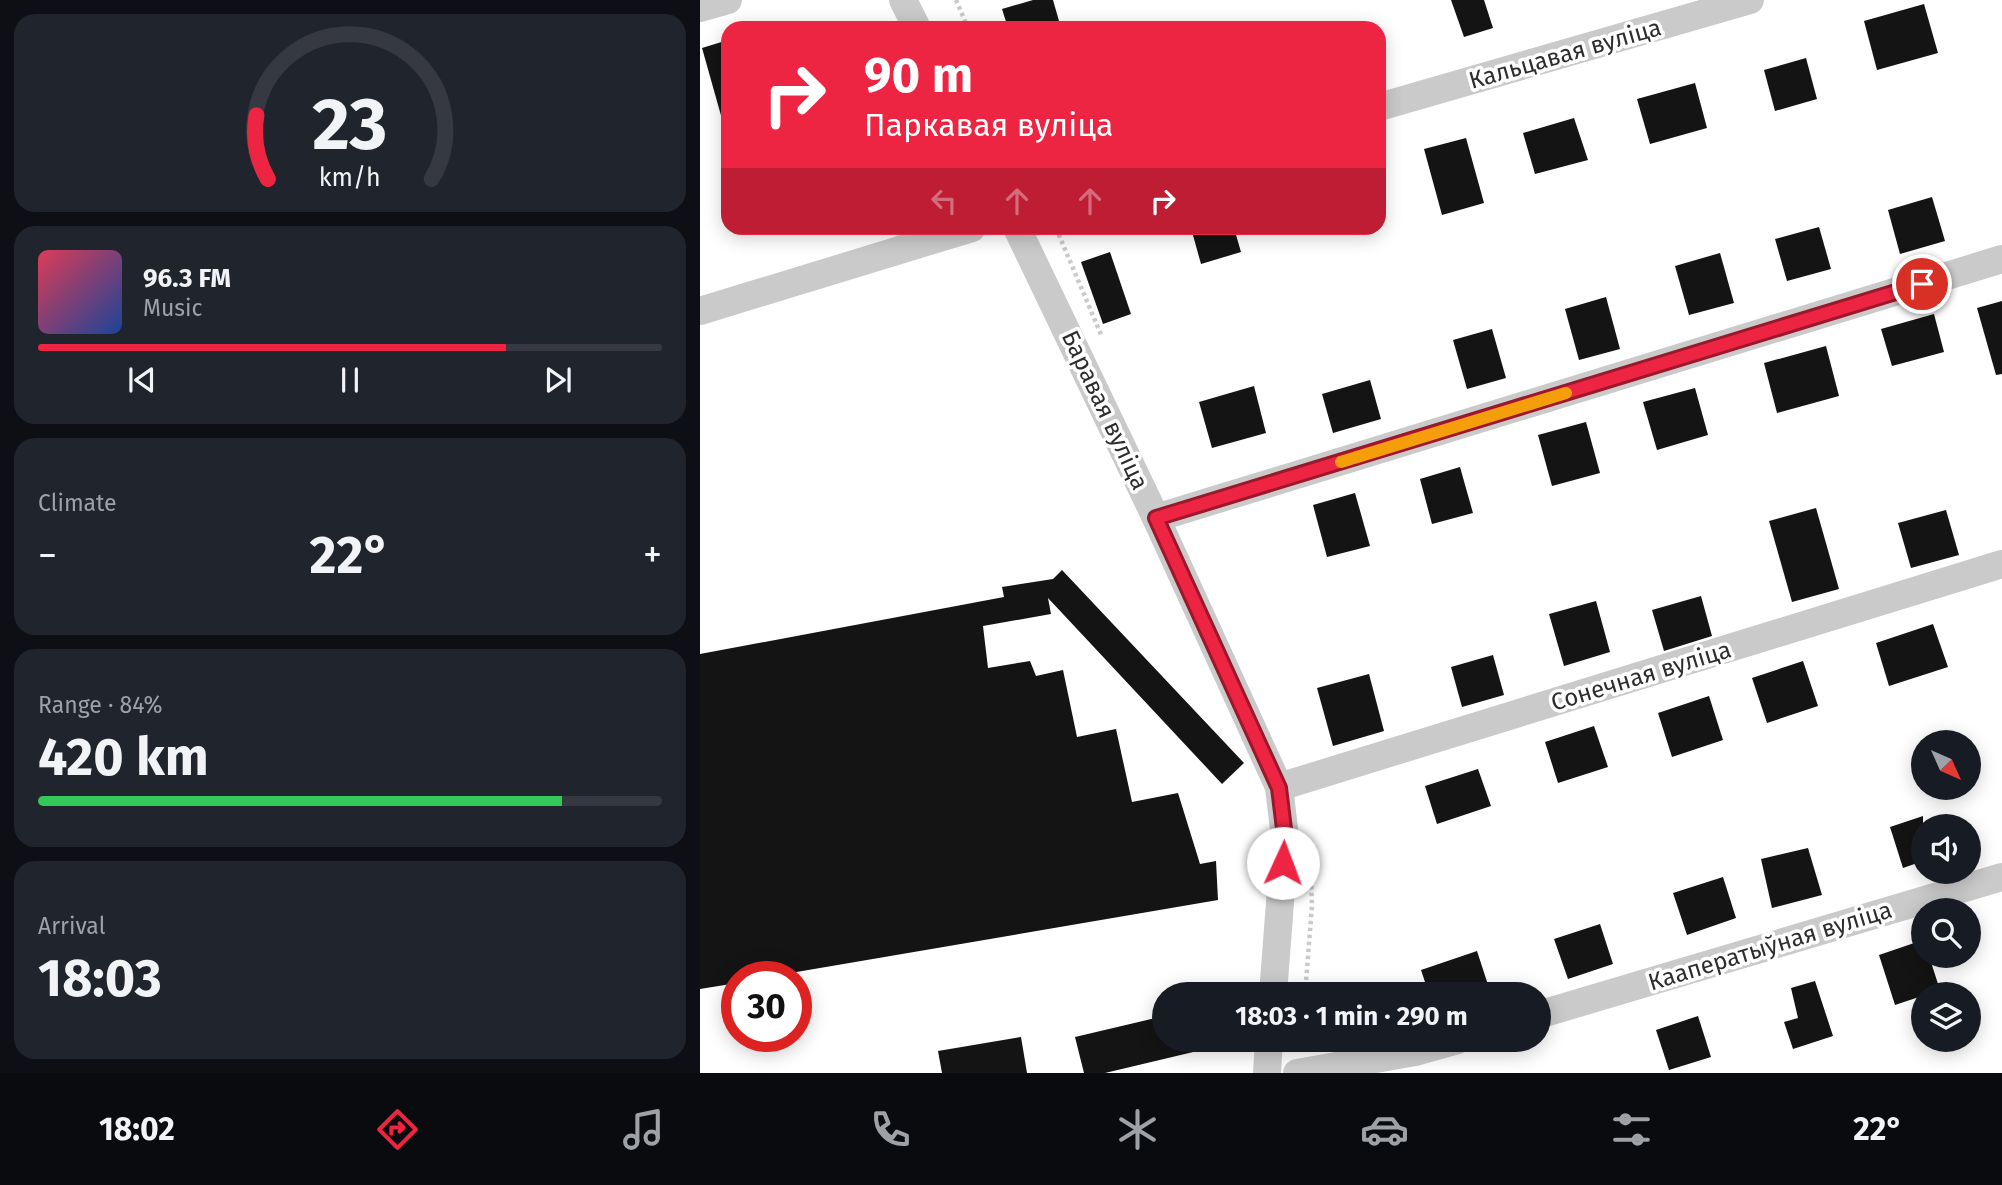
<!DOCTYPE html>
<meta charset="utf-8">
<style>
body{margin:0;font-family:"Fira Sans",sans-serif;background:#20242c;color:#f1f3f6;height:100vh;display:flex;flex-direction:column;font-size:26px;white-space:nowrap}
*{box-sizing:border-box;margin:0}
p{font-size:23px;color:#9ea1a6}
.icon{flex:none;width:38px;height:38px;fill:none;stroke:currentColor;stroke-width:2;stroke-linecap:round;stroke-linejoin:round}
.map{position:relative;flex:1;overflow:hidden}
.drawer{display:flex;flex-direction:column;gap:14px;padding:14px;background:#0d0f14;width:700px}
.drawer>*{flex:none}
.guide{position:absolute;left:21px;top:21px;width:665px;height:214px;border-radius:21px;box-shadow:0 4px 18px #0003;background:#ee2542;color:#fff;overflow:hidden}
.needle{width:46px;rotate:135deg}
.controls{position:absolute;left:1211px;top:730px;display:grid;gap:14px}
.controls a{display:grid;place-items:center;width:70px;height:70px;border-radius:50%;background:#171b24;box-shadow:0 4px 18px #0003;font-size:35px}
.speed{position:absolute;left:21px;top:961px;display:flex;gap:14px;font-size:35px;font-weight:700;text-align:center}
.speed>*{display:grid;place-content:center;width:91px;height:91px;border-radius:50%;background:#171b24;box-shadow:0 4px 18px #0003;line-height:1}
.speed .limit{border:10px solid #d22;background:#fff;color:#111}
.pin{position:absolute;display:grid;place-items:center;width:60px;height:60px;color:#fff;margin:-30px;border:4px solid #fff;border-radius:50%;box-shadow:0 2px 7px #0007}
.me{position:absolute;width:77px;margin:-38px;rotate:2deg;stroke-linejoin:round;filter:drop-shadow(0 0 5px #0008)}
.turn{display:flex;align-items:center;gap:24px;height:147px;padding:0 28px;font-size:32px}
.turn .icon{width:91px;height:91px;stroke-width:2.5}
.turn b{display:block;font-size:49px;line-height:60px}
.lanes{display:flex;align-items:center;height:66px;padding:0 28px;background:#0003;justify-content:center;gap:35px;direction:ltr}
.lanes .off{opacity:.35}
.big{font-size:52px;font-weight:700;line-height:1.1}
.drawer .card{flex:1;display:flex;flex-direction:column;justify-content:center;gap:10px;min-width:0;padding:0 24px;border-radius:21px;background:#20242c}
.drawer .dial{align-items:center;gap:0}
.dial svg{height:182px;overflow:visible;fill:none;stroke:#363941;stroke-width:7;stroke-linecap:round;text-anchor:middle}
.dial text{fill:#f1f3f6;stroke:none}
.song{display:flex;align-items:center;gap:21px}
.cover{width:84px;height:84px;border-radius:10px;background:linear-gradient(135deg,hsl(350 70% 55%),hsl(220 70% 35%))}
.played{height:7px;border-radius:4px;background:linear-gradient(90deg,#ee2542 75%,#363941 75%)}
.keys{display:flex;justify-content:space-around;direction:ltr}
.heat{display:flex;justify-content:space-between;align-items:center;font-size:38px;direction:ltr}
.charge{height:10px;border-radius:5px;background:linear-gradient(90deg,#34c759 84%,#363941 0)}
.trip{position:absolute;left:452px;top:982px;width:399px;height:70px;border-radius:35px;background:#171b24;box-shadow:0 4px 18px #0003;font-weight:700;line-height:70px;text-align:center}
.tab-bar{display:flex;height:112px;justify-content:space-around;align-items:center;background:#090b0e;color:#9ea1a6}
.tab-bar .icon{width:49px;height:49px}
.tab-bar .selected{color:#ee2542}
.tab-bar b{font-size:32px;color:#f1f3f6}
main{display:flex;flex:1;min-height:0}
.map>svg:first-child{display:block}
.building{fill:#141414}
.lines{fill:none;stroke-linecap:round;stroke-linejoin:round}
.path{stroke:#cacaca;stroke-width:4.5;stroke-dasharray:3.5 3.5;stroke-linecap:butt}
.minor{stroke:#cacaca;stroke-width:28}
.route-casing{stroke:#9b182b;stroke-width:18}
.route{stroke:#ee2542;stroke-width:12}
.slow{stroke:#f59e0b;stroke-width:12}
.labels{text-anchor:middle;stroke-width:7;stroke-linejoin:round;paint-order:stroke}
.street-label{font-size:24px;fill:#2d2d2d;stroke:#fff}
</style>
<main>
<section class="drawer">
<div class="card dial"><svg viewBox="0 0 100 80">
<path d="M14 69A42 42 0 1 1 86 69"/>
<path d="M14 69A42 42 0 0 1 9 41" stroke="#ee2542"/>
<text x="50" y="56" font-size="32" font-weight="700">23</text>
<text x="50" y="72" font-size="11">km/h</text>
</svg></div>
<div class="card">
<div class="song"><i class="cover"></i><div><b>96.3 FM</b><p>Music</p></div></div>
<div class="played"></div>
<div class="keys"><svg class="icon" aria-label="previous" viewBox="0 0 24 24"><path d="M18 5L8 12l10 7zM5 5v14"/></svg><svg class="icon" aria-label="pause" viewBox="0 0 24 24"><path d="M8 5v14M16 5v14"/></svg><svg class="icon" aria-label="next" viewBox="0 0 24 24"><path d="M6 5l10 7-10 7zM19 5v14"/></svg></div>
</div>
<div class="card"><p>Climate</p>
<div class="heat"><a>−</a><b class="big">22°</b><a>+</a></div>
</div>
<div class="card"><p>Range · 84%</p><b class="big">420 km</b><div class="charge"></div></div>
<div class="card"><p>Arrival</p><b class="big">18:03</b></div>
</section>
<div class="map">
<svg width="1302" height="1073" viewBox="0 0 1302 1073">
<rect width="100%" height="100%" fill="#fff"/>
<g class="building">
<path d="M333,0h20l8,28h-53l-6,-19z"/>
<path d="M751,0h33l9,28 -29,9z"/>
<path d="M1224,4l14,49 -61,17 -13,-49z"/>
<path d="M28,40v78l-6,1 -20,-71z"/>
<path d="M1106,58l11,41 -42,12 -11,-41z"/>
<path d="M995,83l12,45 -57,16 -13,-45z"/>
<path d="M874,118l14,42 -53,14 -12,-41z"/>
<path d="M766,138l18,65 -42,12 -18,-66z"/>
<path d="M1232,197l13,44 -45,13 -12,-44z"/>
<path d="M1119,227l12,42 -44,12 -12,-42z"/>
<path d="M491,228h43l7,24 -40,12z"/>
<path d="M410,252l21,62 -28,10 -22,-62z"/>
<path d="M1020,253l14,50 -45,12 -14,-49z"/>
<path d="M906,297l14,52 -41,11 -14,-51z"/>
<path d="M1302,301v73l-6,1 -19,-67z"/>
<path d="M1234,314l10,38 -52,14 -11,-37z"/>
<path d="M792,329l14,49 -39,11 -14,-49z"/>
<path d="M1126,346l13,50 -62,17 -13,-50z"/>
<path d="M670,380l11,39 -48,14 -11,-39z"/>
<path d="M554,386l12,47 -54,15 -13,-46z"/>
<path d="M995,388l13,47 -51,15 -14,-48z"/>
<path d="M886,422l14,51 -48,13 -14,-51z"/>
<path d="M760,467l13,46 -41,11 -12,-45z"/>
<path d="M655,493l15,53 -43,11 -14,-52z"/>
<path d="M1116,508l23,81 -47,13 -23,-81z"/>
<path d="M1246,510l13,45 -48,13 -13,-45z"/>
<path d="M362,570l182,193 -22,21 -174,-186 3,16 -68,12 5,42 42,-7 6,15 27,-6 14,67 39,-8 16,73 46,-9 22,71 16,-3 2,39 -445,76h-36v7l-37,6v-335l304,-57 -2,-10 51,-8z"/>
<path d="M1001,596l11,40 -48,15 -12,-41z"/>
<path d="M896,601l14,51 -46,14 -15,-52z"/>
<path d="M1233,624l15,43 -59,19 -13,-43z"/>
<path d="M793,655l11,40 -42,12 -11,-40z"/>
<path d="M1103,661l15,45 -51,17 -15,-45z"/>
<path d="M669,674l15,57 -51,15 -16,-58z"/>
<path d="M1009,696l14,44 -51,17 -14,-44z"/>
<path d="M894,726l14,41 -50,16 -13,-41z"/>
<path d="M778,769l13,37 -54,18 -12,-38z"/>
<path d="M1223,816v45l-20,7 -13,-41z"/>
<path d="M1108,848l14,47 -50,13 -11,-49z"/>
<path d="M1023,877l13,41 -49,17 -14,-42z"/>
<path d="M900,924l13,40 -45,15 -14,-40z"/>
<path d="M1223,940v16h6l11,34 -45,15 -16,-50z"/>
<path d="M777,951l14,43h-62l-8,-24z"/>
<path d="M1115,981l18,55 -40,13 -9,-27 14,-4 -7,-30z"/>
<path d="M464,1016v24h45l1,8 -105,25h-21l-9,-36z"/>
<path d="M998,1016l13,41 -42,13 -13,-40z"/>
<path d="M321,1037l6,36h-85l-4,-22z"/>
</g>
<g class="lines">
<g class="path">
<path d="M256,0l12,28"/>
<path d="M356,228l46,109"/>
<path d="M605,994l7,-89 -1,-25"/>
</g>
<g class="minor">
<path d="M203,0l14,28"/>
<path d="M0,8l28,-8"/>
<path d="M679,107l371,-107"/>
<path d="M317,228l139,290 123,269 6,50 -12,157"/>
<path d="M0,311l272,-83"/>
<path d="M456,518l846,-259"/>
<path d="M579,787l723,-223"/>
<path d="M838,1015l464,-138"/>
<path d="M567,1073l2,-33"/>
<path d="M597,1073l118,-21 43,-12"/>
</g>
</g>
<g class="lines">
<defs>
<path id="route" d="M583,863l2,-26 -6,-49 -123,-270 766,-234"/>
</defs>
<use href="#route" class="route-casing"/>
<use href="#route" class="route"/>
<path class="slow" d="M641,462l225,-69"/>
</g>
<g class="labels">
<g class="street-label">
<text transform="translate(865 54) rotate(-16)" y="8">Кальцавая вуліца</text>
<text transform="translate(405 410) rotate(65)" y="8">Баравая вуліца</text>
<text transform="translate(941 676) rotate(-17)" y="8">Сонечная вуліца</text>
<text transform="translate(1070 946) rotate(-17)" y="8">Кааператыўная вуліца</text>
</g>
</g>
</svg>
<div class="controls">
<a><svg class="needle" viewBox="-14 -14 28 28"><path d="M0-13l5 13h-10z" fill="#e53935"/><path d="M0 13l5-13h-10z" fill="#9ea1a6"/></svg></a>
<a><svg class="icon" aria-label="sound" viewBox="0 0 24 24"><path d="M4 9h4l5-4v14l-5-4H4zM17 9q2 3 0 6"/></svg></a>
<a><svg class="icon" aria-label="search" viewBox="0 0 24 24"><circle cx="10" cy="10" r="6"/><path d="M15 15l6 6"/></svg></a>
<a><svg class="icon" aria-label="layers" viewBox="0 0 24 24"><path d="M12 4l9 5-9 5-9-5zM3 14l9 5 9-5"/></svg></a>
</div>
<div class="speed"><div class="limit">30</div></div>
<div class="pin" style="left:1222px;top:284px;background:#d93025"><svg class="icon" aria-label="arrive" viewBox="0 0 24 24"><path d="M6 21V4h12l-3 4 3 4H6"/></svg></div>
<svg class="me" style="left:583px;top:863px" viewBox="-20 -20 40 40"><circle r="19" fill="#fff"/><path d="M0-13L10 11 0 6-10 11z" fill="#ee2542"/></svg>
<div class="trip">18:03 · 1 min · 290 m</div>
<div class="guide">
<div class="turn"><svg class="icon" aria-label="right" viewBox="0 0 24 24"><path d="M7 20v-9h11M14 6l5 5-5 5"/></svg><div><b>90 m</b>Паркавая вуліца</div></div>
<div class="lanes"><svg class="icon off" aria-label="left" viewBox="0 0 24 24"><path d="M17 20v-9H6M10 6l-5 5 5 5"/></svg><svg class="icon off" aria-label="ahead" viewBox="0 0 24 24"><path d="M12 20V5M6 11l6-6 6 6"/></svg><svg class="icon off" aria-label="ahead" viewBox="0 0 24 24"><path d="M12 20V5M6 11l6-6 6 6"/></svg><svg class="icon" aria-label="right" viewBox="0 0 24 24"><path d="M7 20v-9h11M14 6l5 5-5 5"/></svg></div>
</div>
</div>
</main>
<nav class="tab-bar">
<b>18:02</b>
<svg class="icon selected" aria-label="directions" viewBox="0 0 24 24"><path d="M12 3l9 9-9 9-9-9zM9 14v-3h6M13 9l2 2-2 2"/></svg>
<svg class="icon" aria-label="music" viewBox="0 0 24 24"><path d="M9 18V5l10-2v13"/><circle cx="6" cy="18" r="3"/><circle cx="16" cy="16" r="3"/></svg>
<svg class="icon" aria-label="phone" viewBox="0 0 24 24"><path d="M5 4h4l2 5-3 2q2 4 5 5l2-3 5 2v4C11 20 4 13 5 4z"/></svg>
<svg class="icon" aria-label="climate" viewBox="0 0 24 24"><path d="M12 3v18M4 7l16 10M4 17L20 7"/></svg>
<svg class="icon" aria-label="car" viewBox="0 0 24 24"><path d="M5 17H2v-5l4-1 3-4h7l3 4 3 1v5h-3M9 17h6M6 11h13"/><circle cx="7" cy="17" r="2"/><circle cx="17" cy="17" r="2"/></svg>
<svg class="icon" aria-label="filters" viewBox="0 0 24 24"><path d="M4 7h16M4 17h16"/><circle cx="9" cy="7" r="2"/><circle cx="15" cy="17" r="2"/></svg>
<b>22°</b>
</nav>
